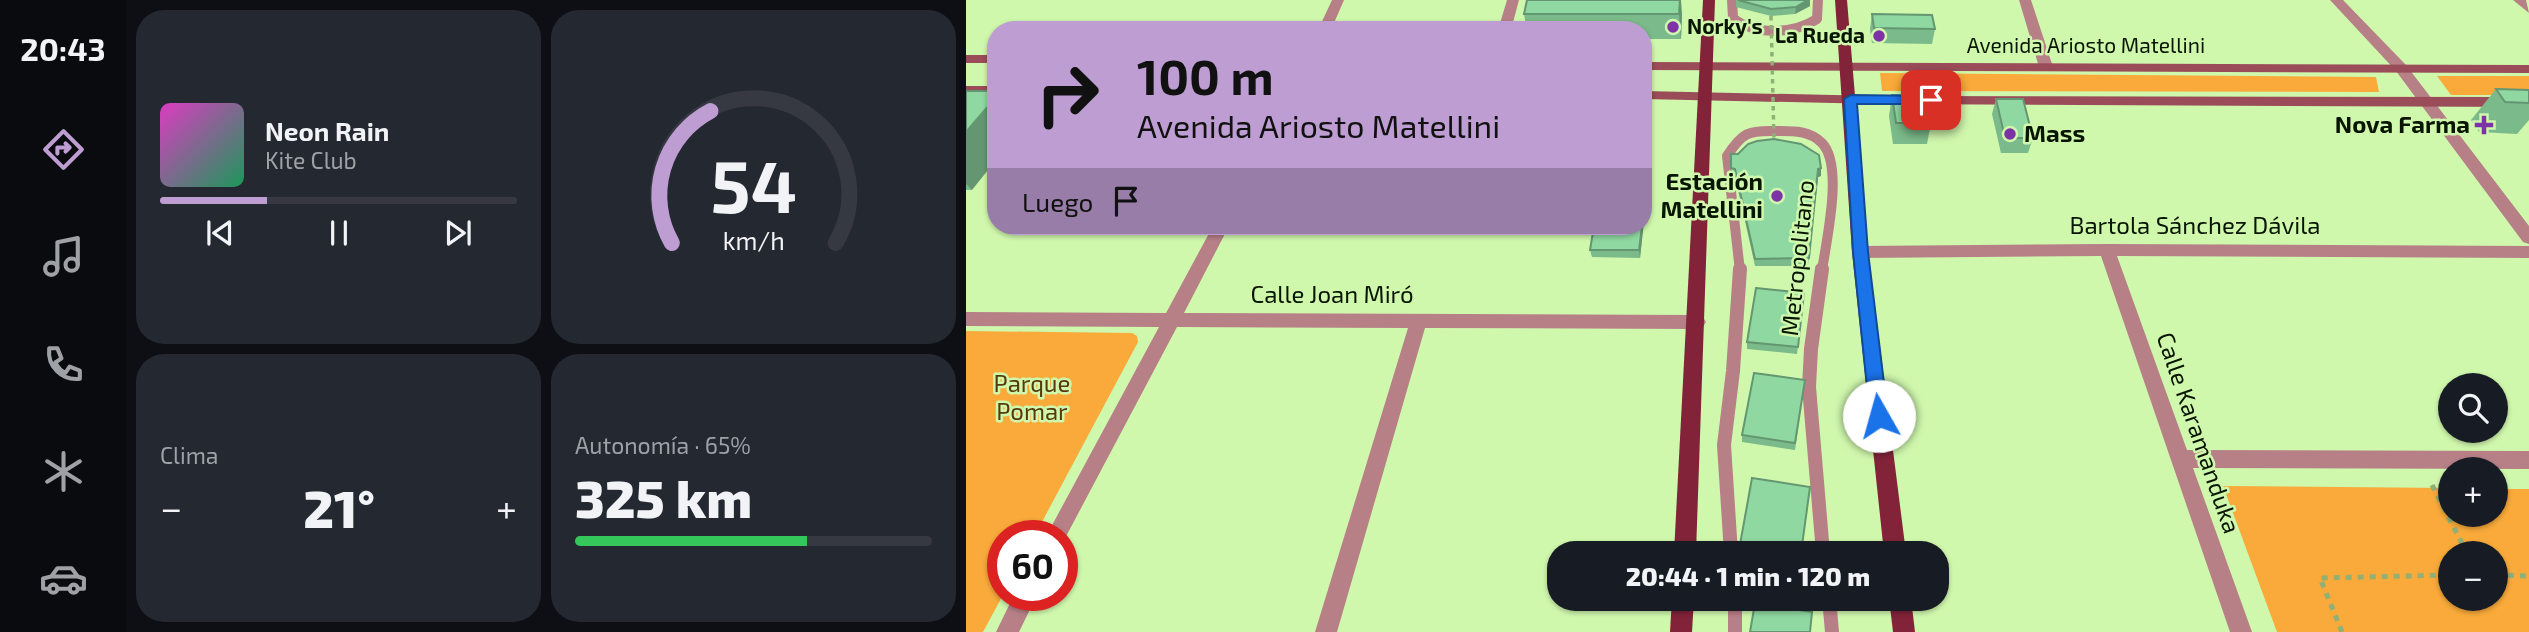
<!DOCTYPE html>
<html lang="es">
<meta charset="utf-8">
<style>
body{margin:0;font-family:"Exo 2",sans-serif;background:#242831;color:#f1f3f6;height:100vh;display:flex;flex-direction:column;font-size:26px;white-space:nowrap}
*{box-sizing:border-box;margin:0}
p{font-size:23px;color:#9ea1a6}
.icon{flex:none;width:38px;height:38px;fill:none;stroke:currentColor;stroke-width:2;stroke-linecap:round;stroke-linejoin:round}
.map{position:relative;flex:1;overflow:hidden}
.drawer{display:flex;flex-direction:column;gap:10px;padding:10px;background:#0d0f14;width:840px}
.drawer>*{flex:none}
.hud{position:absolute;left:21px;top:21px;width:665px;height:214px;border-radius:28px;box-shadow:0 2px 5px #0004;background:#bd9dd2;color:#111;overflow:hidden}
.buttons{position:absolute;left:1472px;top:373px;display:grid;gap:14px}
.buttons a{display:grid;place-items:center;width:70px;height:70px;border-radius:50%;background:#171b24;box-shadow:0 2px 5px #0004;font-size:35px}
.speed{position:absolute;left:21px;top:520px;display:flex;gap:14px;font-size:35px;font-weight:700;text-align:center}
.speed>*{display:grid;place-content:center;width:91px;height:91px;border-radius:50%;background:#171b24;box-shadow:0 2px 5px #0004;line-height:1}
.speed .limit{border:10px solid #d22;background:#fff;color:#111}
.pin{position:absolute;display:grid;place-items:center;width:60px;height:60px;color:#fff;margin:-30px;border-radius:14px;box-shadow:0 4px 10px #0006}
.me{position:absolute;width:77px;margin:-38px;rotate:353deg;stroke-linejoin:round;filter:drop-shadow(0 0 5px #0008)}
.turn{display:flex;align-items:center;gap:24px;height:147px;padding:0 35px;font-size:32px}
.turn .icon{width:91px;height:91px;stroke-width:2.5}
.turn b{display:block;font-size:49px;line-height:60px}
.then{display:flex;align-items:center;height:66px;padding:0 35px;background:#0003;gap:14px;font-size:26px}
.big{font-size:52px;font-weight:800;line-height:1.1}
.drawer .widget{flex:1;display:flex;flex-direction:column;justify-content:center;gap:10px;min-width:0;padding:0 24px;border-radius:28px;background:#242831}
.drawer .dial{align-items:center;gap:0}
.dial svg{height:182px;overflow:visible;fill:none;stroke:#363941;stroke-width:7;stroke-linecap:round;text-anchor:middle}
.dial text{fill:#f1f3f6;stroke:none}
.song{display:flex;align-items:center;gap:21px}
.cover{width:84px;height:84px;border-radius:10px;background:linear-gradient(135deg,hsl(310 70% 55%),hsl(150 70% 35%))}
.played{height:7px;border-radius:4px;background:linear-gradient(90deg,#bd9dd2 30%,#363941 30%)}
.keys{display:flex;justify-content:space-around;direction:ltr}
.heat{display:flex;justify-content:space-between;align-items:center;font-size:38px;direction:ltr}
.charge{height:10px;border-radius:5px;background:linear-gradient(90deg,#34c759 65%,#363941 0)}
.drawer .tiles{flex:1;display:grid;gap:10px;grid-template-columns:repeat(2,1fr)}
.trip{position:absolute;left:581px;top:541px;width:402px;height:70px;border-radius:28px;background:#171b24;box-shadow:0 2px 5px #0004;font-weight:800;line-height:70px;text-align:center}
main{display:flex;flex:1;min-height:0}
.dock{display:flex;flex-direction:column;width:126px;justify-content:space-around;align-items:center;background:#090b0e;color:#9ea1a6}
.dock .icon{width:49px;height:49px}
.dock .on{color:#bd9dd2}
.dock b{font-size:32px;color:#f1f3f6}
.map>svg:first-child{display:block}
.green{fill:#f9aa3a;fill-rule:evenodd}
.lines{fill:none;stroke-linecap:round;stroke-linejoin:round}
.path{stroke:#90b076;stroke-width:5;stroke-dasharray:6 6;stroke-linecap:butt}
.service-far1{stroke:#b78087;stroke-width:10}
.service{stroke:#b78087;stroke-width:14}
.minor{fill:#b78087;fill-rule:evenodd}
.secondary{fill:#9a4c59;fill-rule:evenodd}
.primary{fill:#822339;fill-rule:evenodd}
.path-bridge{stroke:#90b076;stroke-width:3.5;stroke-dasharray:4.5 4.5;stroke-linecap:butt}
.wall{fill:#7bba8a}
.shaded-wall{fill:#649771}
.building{fill:#8fd8a1;stroke:#649771;stroke-width:2}
.route{fill:#1a73e8;stroke:#114b97;stroke-width:2}
.poi-dot{fill:#7d33a6;stroke:#d0f8ad;stroke-width:2.5}
.labels{text-anchor:middle;stroke-width:5;stroke-linejoin:round;paint-order:stroke}
.far-poi-label{font-size:21px;font-weight:bold;fill:#081500;stroke:#d0f8ad;text-anchor:start}
.far-street-label{font-size:21px;fill:#081500;stroke:#d0f8ad}
.poi-label{font-size:24px;font-weight:bold;fill:#081500;stroke:#d0f8ad;text-anchor:end}
.street-label{font-size:24px;fill:#081500;stroke:#d0f8ad}
.park-label{font-size:24px;fill:#59390c;stroke:#d0f8ad}
</style>
<main>
<nav class="dock">
<b>20:43</b>
<svg class="icon on" aria-label="directions" viewBox="0 0 24 24"><path d="M12 3l9 9-9 9-9-9zM9 14v-3h6M13 9l2 2-2 2"/></svg>
<svg class="icon" aria-label="music" viewBox="0 0 24 24"><path d="M9 18V5l10-2v13"/><circle cx="6" cy="18" r="3"/><circle cx="16" cy="16" r="3"/></svg>
<svg class="icon" aria-label="phone" viewBox="0 0 24 24"><path d="M5 4h4l2 5-3 2q2 4 5 5l2-3 5 2v4C11 20 4 13 5 4z"/></svg>
<svg class="icon" aria-label="climate" viewBox="0 0 24 24"><path d="M12 3v18M4 7l16 10M4 17L20 7"/></svg>
<svg class="icon" aria-label="car" viewBox="0 0 24 24"><path d="M5 17H2v-5l4-1 3-4h7l3 4 3 1v5h-3M9 17h6M6 11h13"/><circle cx="7" cy="17" r="2"/><circle cx="17" cy="17" r="2"/></svg>
</nav>
<section class="drawer">
<div class="tiles">
<div class="widget">
<div class="song"><i class="cover"></i><div><b>Neon Rain</b><p>Kite Club</p></div></div>
<div class="played"></div>
<div class="keys"><svg class="icon" aria-label="previous" viewBox="0 0 24 24"><path d="M18 5L8 12l10 7zM5 5v14"/></svg><svg class="icon" aria-label="pause" viewBox="0 0 24 24"><path d="M8 5v14M16 5v14"/></svg><svg class="icon" aria-label="next" viewBox="0 0 24 24"><path d="M6 5l10 7-10 7zM19 5v14"/></svg></div>
</div>
<div class="widget dial"><svg viewBox="0 0 100 80">
<path d="M14 69A42 42 0 1 1 86 69"/>
<path d="M14 69A42 42 0 0 1 31 11" stroke="#bd9dd2"/>
<text x="50" y="56" font-size="32" font-weight="700">54</text>
<text x="50" y="72" font-size="11">km/h</text>
</svg></div>
<div class="widget"><p>Clima</p>
<div class="heat"><a>−</a><b class="big">21°</b><a>+</a></div>
</div>
<div class="widget"><p>Autonomía · 65%</p><b class="big">325 km</b><div class="charge"></div></div>
</div>
</section>
<div class="map">
<svg width="1563" height="632" viewBox="0 0 1563 632">
<rect width="100%" height="100%" fill="#d0f8ad"/>
<g class="green">
<path d="M914,73l496,4 3,15 -497,-1z"/>
<path d="M1471,76h92v19h-78z"/>
<path d="M0,331l166,2 5,3 1,6 -103,193 -32,1v59l-20,37h-17z"/>
<path d="M1257,486l227,2v26h46v-25h33v143h-252zM1530,553v45h-46v-45z"/>
</g>
<g class="lines">
<g class="path">
<path d="M1466,485l35,68"/>
<path d="M1530,575l33,1"/>
<path d="M1376,632l-22,-54 130,-3"/>
</g>
<g class="service-far1">
<path d="M766,0l1,18c22,18 61,16 84,1l1,-19"/>
<path d="M774,271l-13,-115c15,-23 21,-26 49,-25 16,0 33,-1 46,12 22,23 4,98 0,128"/>
</g>
<g class="service">
<path d="M856,269l-11,80 -2,38 14,166"/>
<path d="M765,553l-7,-108 9,-74 7,-102"/>
<path d="M769,598v34"/>
<path d="M863,598l3,34"/>
</g>
<g class="minor">
<path d="M366,0h12l-13,30h-13z"/>
<path d="M541,0h12l-8,30h-13z"/>
<path d="M1053,0h12l22,67 -2,3h-10l-2,-3z"/>
<path d="M1364,0h13l63,65 123,161v18l-6,-2 -127,-171z"/>
<path d="M1547,0h13l3,13z"/>
<path d="M247,226h16l-45,87 513,2 6,2 3,5 -3,5 -6,2 -272,-1 -88,304h-22l93,-304 -231,-1 -115,217v-8h-15l3,-7 109,-202 -193,-1v-14l200,1z"/>
<path d="M1141,244l422,2v12l-412,-2 70,194 342,1v18l-336,-1 59,164h-22l-129,-376 -241,2 -8,-6 8,-6z"/>
<path d="M48,595h23l-18,37h-23z"/>
</g>
<g class="secondary">
<rect x="0" y="55" width="30" height="8"/>
<path d="M677,62l886,3v8l-886,-3z"/>
<rect x="0" y="86" width="30" height="8"/>
<path d="M677,91l235,5 651,1v10l-651,-3 -235,-5z"/>
</g>
<g class="primary">
<path d="M737,0h12l-19,553h-22z"/>
<path d="M869,0h12l21,252 38,301h-22l-32,-301z"/>
<path d="M706,598h22l-2,34h-22z"/>
<path d="M923,598h22l4,34h-22z"/>
</g>
<path class="path-bridge" d="M805,16l3,125"/>
</g>
<g class="wall">
<path d="M770,0h74v6l-15,8 -24,2 -35,-9z"/>
<path d="M558,14h158l-1,25h-38v-9h-116z"/>
<path d="M906,14l63,15 -3,15 -60,-1 -2,-14z"/>
<path d="M1530,89l33,1v30l-12,14 -38,-2 -8,-12z"/>
<path d="M0,91l6,99h-6z"/>
<path d="M926,95l39,28 -4,21h-34l-4,-28z"/>
<path d="M1030,99l37,39 -5,15h-27l-9,-39z"/>
<path d="M765,154l90,14v8l-3,1 -10,89h-53l-20,-89 -4,-2z"/>
<path d="M679,212l-5,46 -48,-1 -2,-7z"/>
<path d="M838,293l-7,61 -50,-5v-7z"/>
<path d="M839,380l-10,70 -53,-8v-7z"/>
<path d="M773,550l62,3h-62z"/>
</g>
<g class="shaded-wall">
<path d="M714,0h1l1,14 -1,25 -2,-25z"/>
<path d="M842,0h2v6l-15,8 1,-7z"/>
<path d="M30,97v63l-24,30 -6,-6v-52z"/>
<path d="M678,135l2,15 -3,19v-28z"/>
<path d="M855,168v8l-3,1 -10,89 10,-97z"/>
<path d="M678,204l1,8 -5,46 -1,-8 3,-24h1z"/>
</g>
<g class="building">
<path d="M561,0h153l-1,14h-155z"/>
<path d="M772,0h70l-12,7 -25,2z"/>
<path d="M906,14l60,1 3,14 -61,-1z"/>
<path d="M1530,89l33,1v13l-24,-1z"/>
<path d="M0,91h30v6l-30,35z"/>
<path d="M926,95l34,1 5,27h-35z"/>
<path d="M1030,99h27l10,39h-28z"/>
<path d="M808,139l27,5 18,11 2,13 -3,1 -9,89 -54,1 -20,-90 -4,-1v-14h7l10,-10 9,-3z"/>
<path d="M628,226h48l-3,24h-49z"/>
<path d="M790,288l48,5 -6,54 -51,-5z"/>
<path d="M788,373l51,7 -10,63 -53,-8z"/>
<path d="M786,478l58,9 -9,66h-44l-18,-3z"/>
<path d="M789,603l57,9 -2,20h-60z"/>
</g>
<path class="route" d="M885,95l80,1 7,4 -7,4h-74l11,148 20,164 -3,6 -6,2 -6,-2 -3,-6 -17,-164 -9,-153z"/>
<g class="poi-dot">
<circle cx="707" cy="27" r="7"/>
<circle cx="913" cy="36" r="7"/>
<path d="M1514.5 114.5h7v7h7v7h-7v7h-7v-7h-7v-7h7z"/>
<circle cx="1044" cy="134" r="7"/>
<circle cx="811" cy="196" r="7"/>
</g>
<g class="labels">
<g class="far-poi-label">
<text x="721" y="34">Norky's</text>
<text x="899" y="43" text-anchor="end">La Rueda</text>
</g>
<g class="far-street-label">
<text x="1120" y="53">Avenida Ariosto Matellini</text>
</g>
<g class="poi-label">
<text x="1504" y="133">Nova Farma</text>
<text x="1058" y="142" text-anchor="start">Mass</text>
<text x="797" y="190">Estación<tspan x="797" dy="28">Matellini</tspan></text>
</g>
<g class="street-label">
<text x="1229" y="234">Bartola Sánchez Dávila</text>
<text transform="translate(832 258) rotate(-84)" y="8">Metropolitano</text>
<text x="366" y="303">Calle Joan Miró</text>
<text transform="translate(1232 433) rotate(71)" y="8">Calle Karamanduka</text>
</g>
<g class="park-label">
<text x="66" y="392">Parque<tspan x="66" dy="28">Pomar</tspan></text>
</g>
</g>
</svg>
<div class="buttons">
<a><svg class="icon" aria-label="search" viewBox="0 0 24 24"><circle cx="10" cy="10" r="6"/><path d="M15 15l6 6"/></svg></a>
<a>+</a>
<a>−</a>
</div>
<div class="speed"><div class="limit">60</div></div>
<div class="pin" style="left:965px;top:100px;background:#d93025"><svg class="icon" aria-label="arrive" viewBox="0 0 24 24"><path d="M6 21V4h12l-3 4 3 4H6"/></svg></div>
<svg class="me" style="left:913px;top:416px" viewBox="-20 -20 40 40"><circle r="19" fill="#fff"/><path d="M0-13L10 11 0 6-10 11z" fill="#1a73e8"/></svg>
<div class="trip">20:44 · 1 min · 120 m</div>
<div class="hud">
<div class="turn"><svg class="icon" aria-label="right" viewBox="0 0 24 24"><path d="M7 20v-9h11M14 6l5 5-5 5"/></svg><div><b>100 m</b>Avenida Ariosto Matellini</div></div>
<div class="then">Luego<svg class="icon" aria-label="arrive" viewBox="0 0 24 24"><path d="M6 21V4h12l-3 4 3 4H6"/></svg></div>
</div>
</div>
</main>
